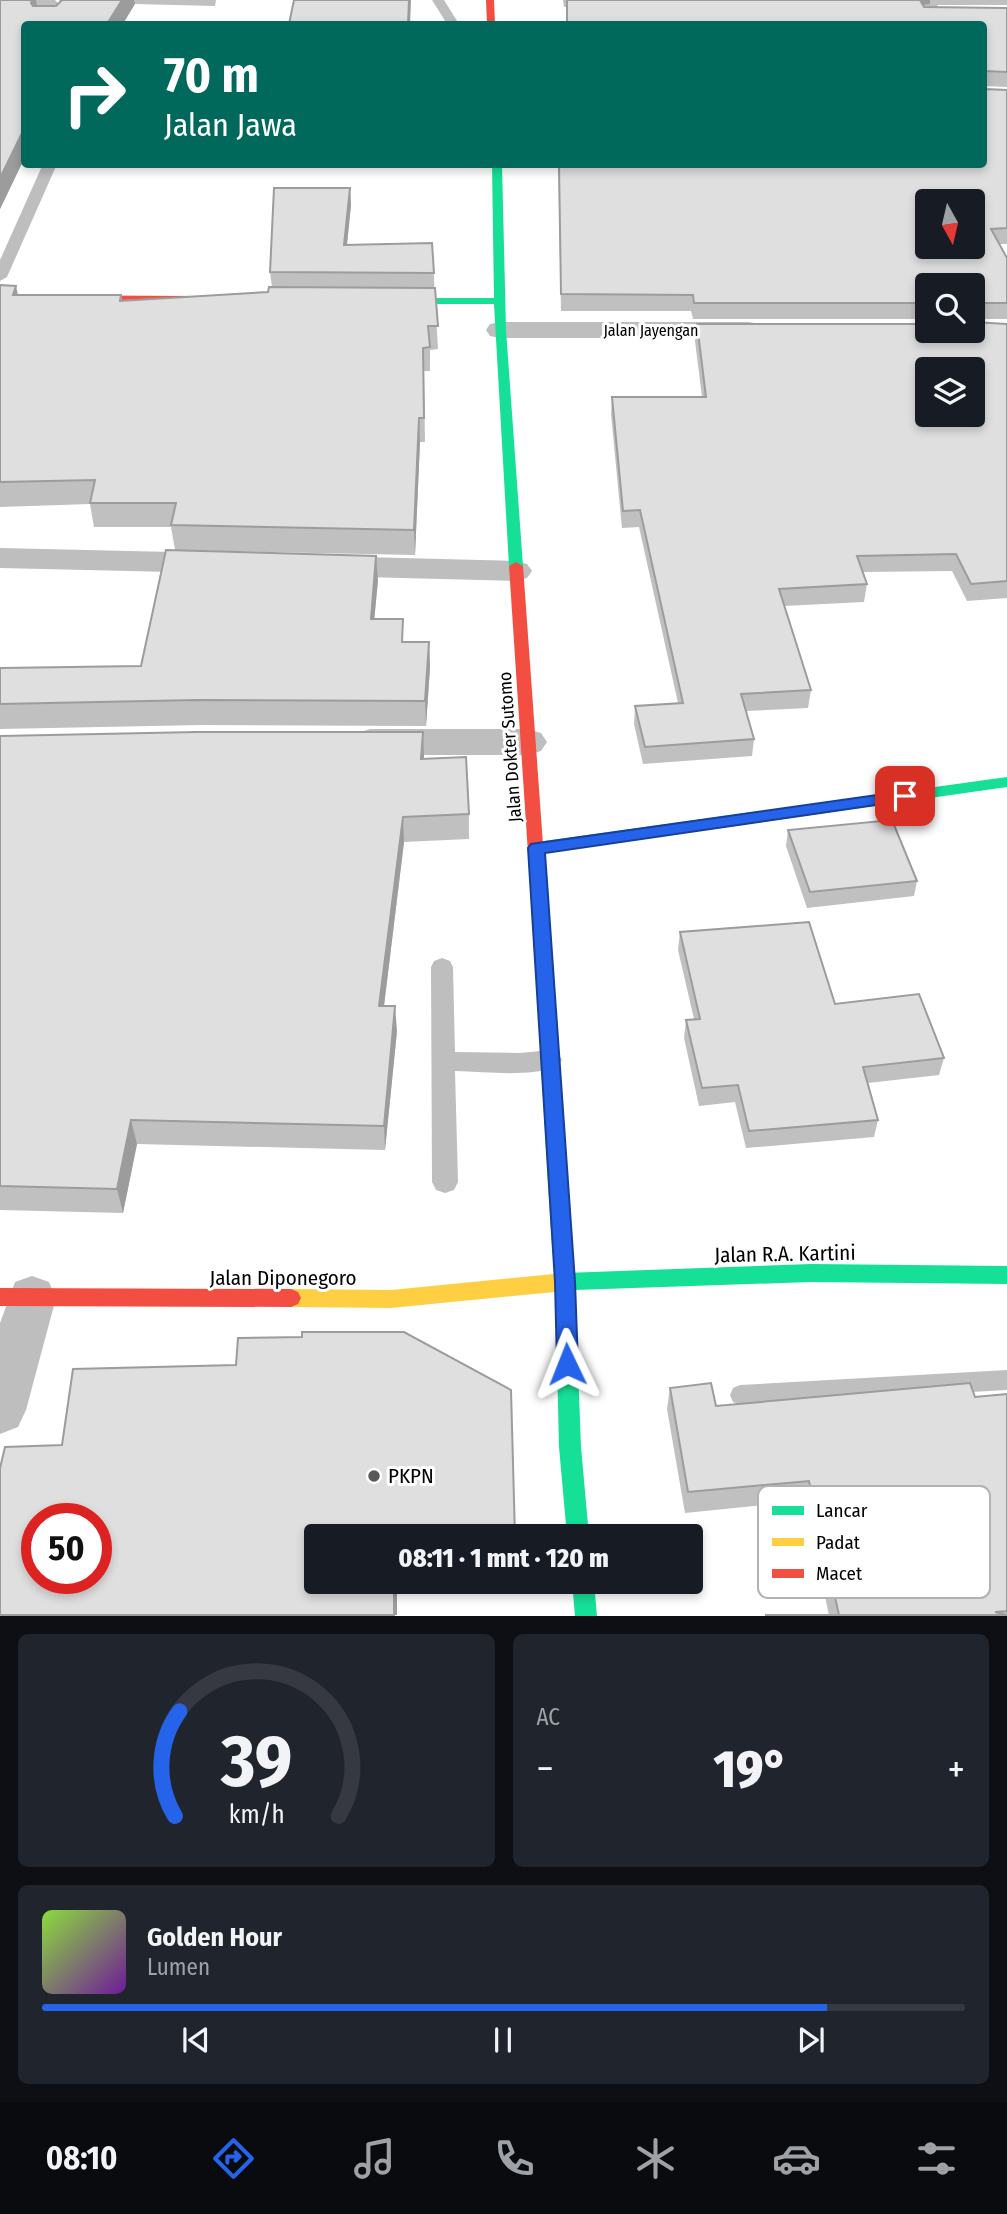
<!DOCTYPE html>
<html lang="id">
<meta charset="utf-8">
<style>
body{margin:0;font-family:"Fira Sans Condensed",sans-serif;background:#20242c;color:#f1f3f6;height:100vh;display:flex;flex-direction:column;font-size:26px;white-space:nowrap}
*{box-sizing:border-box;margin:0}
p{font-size:23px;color:#9ea1a6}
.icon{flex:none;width:38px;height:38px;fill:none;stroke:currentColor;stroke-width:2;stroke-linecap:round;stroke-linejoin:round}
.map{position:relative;height:1616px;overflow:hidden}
.panel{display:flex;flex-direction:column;gap:18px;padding:18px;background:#0d0f14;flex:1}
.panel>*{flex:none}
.guide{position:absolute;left:21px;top:21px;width:966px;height:147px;border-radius:7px;box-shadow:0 4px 10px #0003;background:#00695c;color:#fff;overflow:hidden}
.needle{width:46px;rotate:172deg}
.controls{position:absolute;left:915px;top:189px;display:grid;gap:14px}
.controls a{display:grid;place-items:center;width:70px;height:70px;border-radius:7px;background:#171b24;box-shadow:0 4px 10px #0003;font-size:35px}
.speed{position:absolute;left:21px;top:1503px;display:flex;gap:14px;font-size:35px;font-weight:700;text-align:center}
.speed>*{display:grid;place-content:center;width:91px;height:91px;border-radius:50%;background:#171b24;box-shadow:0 4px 10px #0003;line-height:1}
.speed .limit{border:10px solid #d22;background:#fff;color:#111}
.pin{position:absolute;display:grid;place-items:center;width:60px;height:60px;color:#fff;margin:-30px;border-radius:14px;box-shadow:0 4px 10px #0006}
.me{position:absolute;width:77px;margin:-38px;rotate:358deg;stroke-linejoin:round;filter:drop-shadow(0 0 5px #0008)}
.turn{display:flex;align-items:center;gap:24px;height:147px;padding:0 28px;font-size:32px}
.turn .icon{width:91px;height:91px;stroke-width:2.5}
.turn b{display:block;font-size:49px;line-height:60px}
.big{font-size:52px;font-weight:800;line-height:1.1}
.panel .card{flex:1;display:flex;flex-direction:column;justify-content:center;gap:10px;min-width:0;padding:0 24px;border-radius:10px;background:#20242c}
.panel .dial{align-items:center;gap:0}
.dial svg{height:182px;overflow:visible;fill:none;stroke:#363941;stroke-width:7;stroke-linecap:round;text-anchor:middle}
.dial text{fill:#f1f3f6;stroke:none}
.song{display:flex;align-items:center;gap:21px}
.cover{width:84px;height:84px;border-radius:10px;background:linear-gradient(135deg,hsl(90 70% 55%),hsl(280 70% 35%))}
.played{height:7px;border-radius:4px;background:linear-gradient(90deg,#2563eb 85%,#363941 85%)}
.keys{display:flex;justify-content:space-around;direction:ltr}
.heat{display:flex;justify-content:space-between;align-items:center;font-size:38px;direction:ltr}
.panel .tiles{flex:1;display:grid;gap:18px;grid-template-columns:1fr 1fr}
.card:last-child{grid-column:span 2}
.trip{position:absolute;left:304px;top:1524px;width:399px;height:70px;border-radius:7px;background:#171b24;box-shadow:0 4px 10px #0003;font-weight:800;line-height:70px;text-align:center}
.menu{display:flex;height:112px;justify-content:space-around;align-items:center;background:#090b0e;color:#9ea1a6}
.menu .icon{width:49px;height:49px}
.menu .selected{color:#2563eb}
.menu b{font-size:32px;color:#f1f3f6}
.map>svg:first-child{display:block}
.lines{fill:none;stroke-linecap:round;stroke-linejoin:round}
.stream{fill:#bfbfbf;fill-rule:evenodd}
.lane{fill:#bebebe;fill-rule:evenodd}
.street{fill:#bebebe;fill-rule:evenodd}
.fast{fill:#16e098;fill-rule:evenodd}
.slow{fill:#ffcf43;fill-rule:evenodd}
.jam{fill:#f24e42;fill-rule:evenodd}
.wall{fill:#c0c0c0}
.shaded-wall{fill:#9c9c9c}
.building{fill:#dfdfdf;stroke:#9c9c9c;stroke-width:2;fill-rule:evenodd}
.route{fill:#2563eb;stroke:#184099;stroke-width:2}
.poi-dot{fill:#595959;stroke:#fff;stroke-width:2.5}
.labels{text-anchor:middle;stroke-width:6;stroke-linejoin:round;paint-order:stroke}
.far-street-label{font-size:16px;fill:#000;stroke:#fff}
.street-label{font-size:18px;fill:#000;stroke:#fff}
.near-street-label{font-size:21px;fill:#000;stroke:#fff}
.near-poi-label{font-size:21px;fill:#000;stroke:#fff;text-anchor:start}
.key{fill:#fff;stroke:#b2b2b2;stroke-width:2}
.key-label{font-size:19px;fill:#000}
</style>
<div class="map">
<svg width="1007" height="1616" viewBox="0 0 1007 1616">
<rect width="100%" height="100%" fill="#fff"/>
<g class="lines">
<path class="stream" d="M1007,1370v20l-267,15 -7,-3 -3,-7 3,-7 7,-3z"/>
<g class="lane">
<path d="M432,0h12l15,24h-12z"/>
<path d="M43,164h14l-50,113 -7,4v-21z"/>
<path d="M442,958l8,3 3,6 2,85 65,1 30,-3 8,3 4,7 -4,7c-31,10 -69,5 -103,4l3,111 -4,8 -9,3 -9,-3 -4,-8 -1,-215 3,-6z"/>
</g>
<g class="street">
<path d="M23,0h32l8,8v11l-4,5h-22l4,-14 -15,-5z"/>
<path d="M913,0h22l11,24h-22z"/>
<path d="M500,322h249l10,2 4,6 -4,6 -10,2h-249l-10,-2 -4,-6 4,-6z"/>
<path d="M0,548l215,5 12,3 5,7 -5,7 -12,3 -215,-5z"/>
<path d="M324,556l191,5 12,3 5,7 -5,7 -12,3 -191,-5 -12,-3 -5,-7 5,-7z"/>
<path d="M370,729h158l13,4 6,9 -6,9 -13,4h-158l-13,-4 -6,-9 6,-9z"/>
<path d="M32,1276l17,6 7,16 -30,112 -8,17 -18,7v-111l15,-41z"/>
</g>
<g class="fast">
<path d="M492,164h10l4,166 17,236 -7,4 -7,-4 -15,-262h-110l-6,-3 6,-3h110z"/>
<path d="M1007,777v10l-470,67 -8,-6 8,-6z"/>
<path d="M540,908l6,2 2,4 23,317 -3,6 -7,2 -7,-2 -3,-6 -19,-317 2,-4z"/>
<path d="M811,1264l196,2v18l-196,-2 -236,8 6,157 8,89h-22l-8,-89 -4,-165 3,-6 7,-3z"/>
<path d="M572,1582h22l3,34h-22z"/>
</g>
<path class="slow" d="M561,1223l7,2 3,6 4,51 -3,6 -7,3 -174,17 -100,-1 -7,-3 -3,-6 3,-6 7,-3 100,1 163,-16 -3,-43 3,-6z"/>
<g class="jam">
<path d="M486,0h8l1,24h-8z"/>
<path d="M0,295l201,1 6,3 -6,3 -201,-1z"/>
<path d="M516,562l7,4 25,348 -2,4h-12l-2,-4 -23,-348z"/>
<path d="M0,1288l291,1 7,3 3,6 -3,6 -7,3 -291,-1z"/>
</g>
</g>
<g class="wall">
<path d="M0,0h36l1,6h19l4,-4 -1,-2h157l-1,6 -80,-2 -111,20v135l-24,50z"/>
<path d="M563,0h444v5h-84l1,2 83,1v79l-22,-1v3l22,1v154h-7l7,14v61h-34v-34h-45v34h-235l-2,-8h-130l-3,-147h426l-417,-157h-3z"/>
<path d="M350,188l1,17 -4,40 85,-2 6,106 -8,1v21h-6l1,71h-5l-5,113 -240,-5 -4,-23h-77l-4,-23 -90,3v-222l18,10h103l1,5 146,-8 4,-5 -2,-15z"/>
<path d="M697,324h310v274l-40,3 -15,-30 -89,1 4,12 -3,18 -80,4 27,84 -3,18 -62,3 8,28 -2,17 -109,8 -9,-40 1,-18 43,-3 -39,-176 -17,1 -11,-114 1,-17h90l-7,-56z"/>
<path d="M378,580l-4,39 30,23h25l1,25 -4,59 -225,-1 -201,4v-61l141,-2z"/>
<path d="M0,736l424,23 45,55v25l-65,3 -20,164 13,25 -12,119 -248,-6 -14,69 -123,-3z"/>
<path d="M788,830l129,51 -3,15 -107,12 -21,-62z"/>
<path d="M680,932l155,72 109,54 -5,17 -71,8 10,37 -4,17 -128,11 -11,-46 -36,4 -15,-68 2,-18 8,-1 -16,-69z"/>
<path d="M670,1388l46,18 259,-9 32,-3v221h-178l-25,-114 -119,12 -18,-104z"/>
<path d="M317,1536v46h186l-106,4v29h-397z"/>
</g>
<g class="shaded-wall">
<path d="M32,0h4l2,12 -7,-9z"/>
<path d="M122,0h12l1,4 -12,20h-16z"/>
<path d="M409,0h2l-1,24h-2z"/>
<path d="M919,0h11v4l-8,1z"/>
<path d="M24,129v30l-24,50v-31z"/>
<path d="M350,188l1,17 -6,57 -1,-17z"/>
<path d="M16,286l5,23 -8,-14z"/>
<path d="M419,418l1,24 -5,113 -1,-25z"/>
<path d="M376,556l2,24 -6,64 -1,-25z"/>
<path d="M429,642l1,25 -4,59 -1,-25z"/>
<path d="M423,732l1,25 -2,27 -1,-25z"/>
<path d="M403,817l1,25 -23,188 -2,-24z"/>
<path d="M395,1006l2,25 -12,119 -1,-24z"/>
<path d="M131,1120l6,24 -14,69 -6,-24z"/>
<path d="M394,1582h2l1,4v29h-3z"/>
</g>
<g class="building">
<path d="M0,0h32l-1,3 2,3h23l6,-6h60l-15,24h-83v105l-24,49z"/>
<path d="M294,0h115l-1,24h-119z"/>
<path d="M567,0h353l4,7 83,1v64l-22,-1v18l22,1v138l-16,1 16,29v45h-31l-3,9v-27h-45v18h-234l-1,-8 -132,-1 -2,-130h425v-140h-417zM928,201h45v46h-45z"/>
<path d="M274,188h76l-6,57 88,-2 2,30 -164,-1z"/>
<path d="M0,285l16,1 -3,9h108l-1,6 148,-9 1,-5 166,1 3,38h-10l2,21 -7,1 1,70h-5l-5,112 -243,-5 5,-22h-86l5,-23 -95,2z"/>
<path d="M973,322l34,2v257l-36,3 -15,-30 -99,2 10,28 -88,5 32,101 -70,4 13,45 -109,8 -10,-41 48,-3 -43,-193 -17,1 -11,-114h94l-9,-73h231v7h45zM928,369h45v46h-45z"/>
<path d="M166,550l210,6 -5,63h32l-1,23h27l-4,59 -228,-1 -197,4v-36l141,-2z"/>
<path d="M197,732h226l-2,27 45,-2 3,57 -66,3 -24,189h16l-11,120 -253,-6 -14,69 -117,-3v-450z"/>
<path d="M892,820l25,61 -107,11 -22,-62z"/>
<path d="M809,922l26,82 84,-10 25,64 -81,9 15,53 -129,11 -11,-46 -36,3 -16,-68 14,-1 -20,-87z"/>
<path d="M302,1332h102l107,58 4,146h-198v46h77v33h-394v-147l5,-21 57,-2 11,-76 163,-4 2,-27 64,-1zM37,1519h59v59h-59z"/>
<path d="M711,1383l5,23 254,-23 5,14 32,-3v217l-12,1 12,3h-242h74l-30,-134 -121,11 -18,-104z"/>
</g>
<path class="route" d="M905,791l7,5 -2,4 -365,53 30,429 3,82 -3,7 -8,3 -7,-3 -3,-7 -2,-82 -27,-434 3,-4z"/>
<circle class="poi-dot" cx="374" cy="1476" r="7"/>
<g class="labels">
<g class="far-street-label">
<text x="651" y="336">Jalan Jayengan</text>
</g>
<g class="street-label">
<text transform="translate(510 747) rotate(-94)" y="6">Jalan Dokter Sutomo</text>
</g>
<g class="near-street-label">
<text transform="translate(785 1254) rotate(-1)" y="7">Jalan R.A. Kartini</text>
<text x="283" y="1285">Jalan Diponegoro</text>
</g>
<g class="near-poi-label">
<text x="388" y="1483">PKPN</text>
</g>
</g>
<rect x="758" y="1486" width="232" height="112" rx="10" class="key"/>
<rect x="772" y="1506" width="32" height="9" fill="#16e098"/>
<rect x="772" y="1538" width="32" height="8" fill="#ffcf43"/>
<rect x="772" y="1569" width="32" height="9" fill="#f24e42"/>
<g class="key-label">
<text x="816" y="1517">Lancar</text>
<text x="816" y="1549">Padat</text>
<text x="816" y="1580">Macet</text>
</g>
</svg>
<div class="controls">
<a><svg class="needle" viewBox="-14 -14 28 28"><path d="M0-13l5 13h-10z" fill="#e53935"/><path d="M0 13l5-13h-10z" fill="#9ea1a6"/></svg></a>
<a><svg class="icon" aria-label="search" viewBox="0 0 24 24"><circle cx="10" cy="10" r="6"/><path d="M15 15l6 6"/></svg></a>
<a><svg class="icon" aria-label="layers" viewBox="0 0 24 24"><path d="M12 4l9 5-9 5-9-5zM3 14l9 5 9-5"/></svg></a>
</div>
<div class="speed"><div class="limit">50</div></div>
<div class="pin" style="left:905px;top:796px;background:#d93025"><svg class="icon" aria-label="arrive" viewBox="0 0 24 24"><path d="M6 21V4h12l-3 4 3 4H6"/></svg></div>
<svg class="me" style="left:567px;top:1364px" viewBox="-20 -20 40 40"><path d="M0-17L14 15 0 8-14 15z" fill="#2563eb" stroke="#fff" stroke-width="4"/></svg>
<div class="trip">08:11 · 1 mnt · 120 m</div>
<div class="guide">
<div class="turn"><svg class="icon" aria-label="right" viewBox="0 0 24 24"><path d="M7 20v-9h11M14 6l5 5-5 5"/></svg><div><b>70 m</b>Jalan Jawa</div></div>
</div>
</div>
<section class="panel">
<div class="tiles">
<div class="card dial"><svg viewBox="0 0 100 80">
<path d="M14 69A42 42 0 1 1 86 69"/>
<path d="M14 69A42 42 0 0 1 16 23" stroke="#2563eb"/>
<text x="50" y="56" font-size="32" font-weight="700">39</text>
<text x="50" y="72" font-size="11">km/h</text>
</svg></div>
<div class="card"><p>AC</p>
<div class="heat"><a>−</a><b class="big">19°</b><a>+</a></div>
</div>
<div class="card">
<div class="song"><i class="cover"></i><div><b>Golden Hour</b><p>Lumen</p></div></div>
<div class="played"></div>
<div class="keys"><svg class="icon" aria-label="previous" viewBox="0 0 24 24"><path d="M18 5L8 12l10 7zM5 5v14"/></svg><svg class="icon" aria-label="pause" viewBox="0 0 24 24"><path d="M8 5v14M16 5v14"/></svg><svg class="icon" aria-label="next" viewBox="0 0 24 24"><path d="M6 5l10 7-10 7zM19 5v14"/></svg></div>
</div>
</div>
</section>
<nav class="menu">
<b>08:10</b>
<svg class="icon selected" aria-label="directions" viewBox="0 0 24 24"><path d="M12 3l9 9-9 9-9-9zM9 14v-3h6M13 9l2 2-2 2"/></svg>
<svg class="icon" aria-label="music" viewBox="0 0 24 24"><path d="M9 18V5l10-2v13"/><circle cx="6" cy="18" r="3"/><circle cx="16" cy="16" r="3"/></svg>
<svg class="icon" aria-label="phone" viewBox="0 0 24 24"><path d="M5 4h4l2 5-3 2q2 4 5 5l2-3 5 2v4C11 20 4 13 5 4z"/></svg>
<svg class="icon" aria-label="climate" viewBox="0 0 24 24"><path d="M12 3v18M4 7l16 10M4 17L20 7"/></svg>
<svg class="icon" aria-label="car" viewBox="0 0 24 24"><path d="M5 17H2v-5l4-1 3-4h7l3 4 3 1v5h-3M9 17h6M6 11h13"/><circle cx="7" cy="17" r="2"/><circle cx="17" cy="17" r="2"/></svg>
<svg class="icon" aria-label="filters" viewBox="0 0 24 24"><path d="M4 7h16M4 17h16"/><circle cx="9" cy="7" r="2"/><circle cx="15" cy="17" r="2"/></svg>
</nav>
